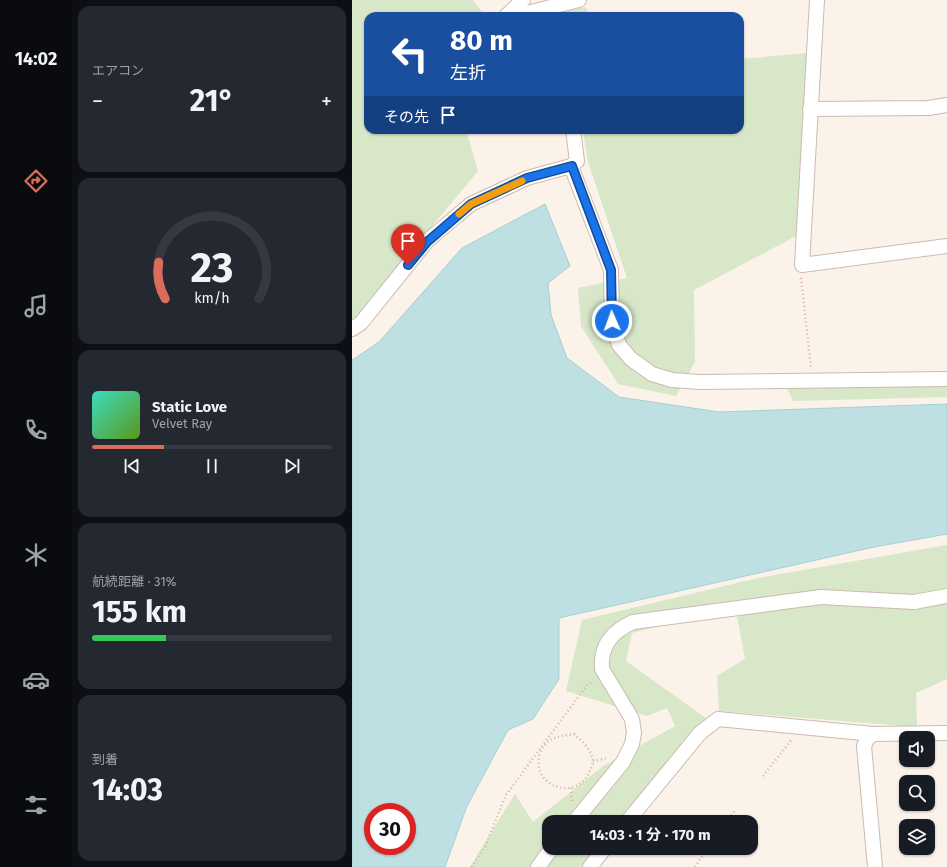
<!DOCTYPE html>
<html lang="ja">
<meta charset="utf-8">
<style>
body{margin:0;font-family:"Fira Sans","Noto Sans JP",sans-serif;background:#242831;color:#f1f3f6;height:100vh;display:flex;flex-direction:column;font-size:15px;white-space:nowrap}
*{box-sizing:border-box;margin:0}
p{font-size:13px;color:#9ea1a6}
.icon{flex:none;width:22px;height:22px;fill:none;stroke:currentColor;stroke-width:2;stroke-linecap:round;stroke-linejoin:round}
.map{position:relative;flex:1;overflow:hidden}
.sheet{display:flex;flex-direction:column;gap:6px;padding:6px;background:#0d0f14;width:280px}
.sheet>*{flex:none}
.top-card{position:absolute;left:12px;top:12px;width:380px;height:122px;border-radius:12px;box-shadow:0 1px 3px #0004;background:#1a4fa0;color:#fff;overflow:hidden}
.fabs{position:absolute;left:547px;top:731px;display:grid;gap:8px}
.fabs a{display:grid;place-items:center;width:36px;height:36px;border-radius:8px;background:#171b24;box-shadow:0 1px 3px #0004;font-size:20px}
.speed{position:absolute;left:12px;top:803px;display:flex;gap:8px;font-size:20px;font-weight:700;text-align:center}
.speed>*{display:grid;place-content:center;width:52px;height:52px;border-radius:50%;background:#171b24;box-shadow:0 1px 3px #0004;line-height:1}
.speed .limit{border:6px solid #d22;background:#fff;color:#111}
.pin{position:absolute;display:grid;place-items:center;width:34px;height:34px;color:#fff;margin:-41px -17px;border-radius:50% 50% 50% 0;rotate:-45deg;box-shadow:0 0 4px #0007}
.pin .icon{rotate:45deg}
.me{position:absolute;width:44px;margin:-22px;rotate:358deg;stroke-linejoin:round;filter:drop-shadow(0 0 3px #0008)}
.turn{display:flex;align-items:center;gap:14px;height:84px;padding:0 20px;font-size:18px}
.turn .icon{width:52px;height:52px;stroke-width:2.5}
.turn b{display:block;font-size:28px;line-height:34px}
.then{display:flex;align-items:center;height:38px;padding:0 20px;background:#0003;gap:8px;font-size:15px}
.big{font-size:30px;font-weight:700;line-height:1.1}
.sheet .tile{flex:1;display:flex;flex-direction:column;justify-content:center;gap:6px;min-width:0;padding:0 14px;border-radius:12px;background:#242831}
.sheet .dial{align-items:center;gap:0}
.dial svg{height:104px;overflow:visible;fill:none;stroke:#363941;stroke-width:7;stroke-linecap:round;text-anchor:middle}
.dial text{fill:#f1f3f6;stroke:none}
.song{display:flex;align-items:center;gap:12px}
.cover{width:48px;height:48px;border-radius:6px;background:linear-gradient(135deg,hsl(170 70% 55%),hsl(90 70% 35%))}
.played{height:4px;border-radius:2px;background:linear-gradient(90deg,#d96c5a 30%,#363941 30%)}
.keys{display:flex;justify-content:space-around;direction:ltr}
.heat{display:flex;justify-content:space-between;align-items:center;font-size:22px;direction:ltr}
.charge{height:6px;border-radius:3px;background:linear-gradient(90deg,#34c759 31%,#363941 0)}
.trip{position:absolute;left:190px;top:815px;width:216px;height:40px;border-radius:12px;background:#171b24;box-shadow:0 1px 3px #0004;font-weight:700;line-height:40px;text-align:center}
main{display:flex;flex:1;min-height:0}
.tab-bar{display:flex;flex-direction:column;width:72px;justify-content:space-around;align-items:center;background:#090b0e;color:#9ea1a6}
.tab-bar .icon{width:28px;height:28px}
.tab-bar .on{color:#d96c5a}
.tab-bar b{font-size:18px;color:#f1f3f6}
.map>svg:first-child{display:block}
.green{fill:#d7e7c8}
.water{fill:#bfe0e3;stroke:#a6d0d4;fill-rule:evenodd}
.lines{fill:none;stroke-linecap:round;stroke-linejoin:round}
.minor-casing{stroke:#ccbab0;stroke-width:16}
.path{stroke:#d3b4a6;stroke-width:2.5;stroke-dasharray:1 3;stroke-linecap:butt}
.minor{stroke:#fff;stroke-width:14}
.route-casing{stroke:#114b97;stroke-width:10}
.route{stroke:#1a73e8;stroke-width:7}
.slow{stroke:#f59e0b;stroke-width:7}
</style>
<main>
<nav class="tab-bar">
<b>14:02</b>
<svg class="icon on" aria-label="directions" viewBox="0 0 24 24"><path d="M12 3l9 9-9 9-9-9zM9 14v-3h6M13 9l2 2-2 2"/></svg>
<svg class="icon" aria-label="music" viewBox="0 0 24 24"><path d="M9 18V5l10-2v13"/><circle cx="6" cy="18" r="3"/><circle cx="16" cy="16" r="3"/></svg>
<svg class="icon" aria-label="phone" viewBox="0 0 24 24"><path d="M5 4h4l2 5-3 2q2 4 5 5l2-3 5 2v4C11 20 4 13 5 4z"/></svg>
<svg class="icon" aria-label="climate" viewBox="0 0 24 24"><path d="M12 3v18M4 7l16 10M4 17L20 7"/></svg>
<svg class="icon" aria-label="car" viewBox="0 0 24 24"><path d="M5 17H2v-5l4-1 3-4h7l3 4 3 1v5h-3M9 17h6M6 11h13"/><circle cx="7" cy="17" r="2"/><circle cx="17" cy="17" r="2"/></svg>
<svg class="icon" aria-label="filters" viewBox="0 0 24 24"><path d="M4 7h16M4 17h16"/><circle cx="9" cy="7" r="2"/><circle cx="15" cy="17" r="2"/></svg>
</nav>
<section class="sheet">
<div class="tile"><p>エアコン</p>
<div class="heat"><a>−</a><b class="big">21°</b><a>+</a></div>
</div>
<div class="tile dial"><svg viewBox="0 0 100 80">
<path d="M14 69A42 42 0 1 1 86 69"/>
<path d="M14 69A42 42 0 0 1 9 41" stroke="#d96c5a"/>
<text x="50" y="56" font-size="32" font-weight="700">23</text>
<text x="50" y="72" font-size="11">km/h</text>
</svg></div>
<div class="tile">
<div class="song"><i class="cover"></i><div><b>Static Love</b><p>Velvet Ray</p></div></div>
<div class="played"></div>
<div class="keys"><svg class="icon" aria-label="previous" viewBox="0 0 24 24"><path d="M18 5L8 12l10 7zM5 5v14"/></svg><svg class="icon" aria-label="pause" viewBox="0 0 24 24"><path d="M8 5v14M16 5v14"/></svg><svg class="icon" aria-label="next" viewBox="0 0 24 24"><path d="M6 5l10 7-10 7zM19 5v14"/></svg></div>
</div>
<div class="tile"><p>航続距離 · 31%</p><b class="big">155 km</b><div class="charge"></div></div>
<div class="tile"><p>到着</p><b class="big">14:03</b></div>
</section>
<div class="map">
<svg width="595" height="867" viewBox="0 0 595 867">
<rect width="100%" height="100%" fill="#fbf2e9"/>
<g class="green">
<path d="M0,0h121l12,16h-117v114h98l12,41 -120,144 -6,5z"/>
<path d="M233,7l6,9h-46z"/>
<path d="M456,53l-10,182 -104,55 1,72 -19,34 -58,-12 -37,-58 -3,-38 49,-10 -39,-116 -5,-32h157v-71z"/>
<path d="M595,383v14l-154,4 -6,-13z"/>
<path d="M595,545v134l-31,14 1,34 -198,-16 -2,-35 28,-17 -10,-53 -103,27 -6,28 84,60 -89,101h-72v26h50l-17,19h-112l45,-73 18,28 70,-56 72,-40 -8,-18 -20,8 -81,-25 16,-71 176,-42z"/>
</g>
<path class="water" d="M193,204l25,62 -22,17 3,32 16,43 52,39 100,15 228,-8v130l-73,13 -315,71v61l-26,40 -25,11 -41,76 -22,61h-93v-507l27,-18 83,-94zM21,812h34v34h-34z"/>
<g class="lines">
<defs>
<g id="minor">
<path d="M465,0l-15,265 145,-19"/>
<path d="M154,16l17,-16"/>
<path d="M163,16l64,-16"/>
<path d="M458,109l119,-1 18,-3"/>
<path d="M219,166l40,104 1,51 7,24 12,14 21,15 20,6 28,2 247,-3"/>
<path d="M0,329l9,-6 66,-82 44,-37 56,-26 44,-12 6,-5 -4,-31"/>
<path d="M521,734l-6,5 -3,7 11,121"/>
<path d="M222,822l49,-60 9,-18 2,-11 -2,-14 -30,-50c-2,-24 11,-38 31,-47l188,-25 93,5 33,-6"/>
<path d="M275,822l73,-89 18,-14 155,15 74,-1"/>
<path d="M186,867l14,-19"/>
<path d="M238,867l15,-19"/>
</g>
</defs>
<use href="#minor" class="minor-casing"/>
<g class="path">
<path d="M449,278l10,90"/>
<path d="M222,734c8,7 18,16 19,27 0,3 -2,7 -3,9 -11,32 -61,18 -50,-17 6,-16 20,-17 34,-19z"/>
<path d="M241,761l15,-3"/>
<path d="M411,776l29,-37"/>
<path d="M219,788l1,14"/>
<path d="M375,822l9,-13"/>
<path d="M120,867l14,-23 20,-49 81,-110 6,-3"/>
<path d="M343,867l13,-19"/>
</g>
<use href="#minor" class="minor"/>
</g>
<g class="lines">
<defs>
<path id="route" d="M56,265l19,-23 44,-38 56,-26 45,-12 39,104 1,51"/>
</defs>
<use href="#route" class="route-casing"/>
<use href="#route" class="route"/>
<path class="slow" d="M107,214l12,-10 51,-23"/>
</g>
</svg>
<div class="fabs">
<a><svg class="icon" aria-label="sound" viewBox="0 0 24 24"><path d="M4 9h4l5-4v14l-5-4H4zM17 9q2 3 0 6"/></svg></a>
<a><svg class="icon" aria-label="search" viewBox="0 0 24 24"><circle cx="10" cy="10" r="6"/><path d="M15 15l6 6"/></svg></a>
<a><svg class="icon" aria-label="layers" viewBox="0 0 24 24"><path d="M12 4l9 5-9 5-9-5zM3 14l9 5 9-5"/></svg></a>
</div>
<div class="speed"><div class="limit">30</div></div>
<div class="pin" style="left:56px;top:265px;background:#d93025"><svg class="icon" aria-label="arrive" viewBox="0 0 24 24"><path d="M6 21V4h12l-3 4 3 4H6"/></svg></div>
<svg class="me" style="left:260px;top:321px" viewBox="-20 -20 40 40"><circle r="17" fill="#1a73e8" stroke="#fff" stroke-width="3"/><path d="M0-11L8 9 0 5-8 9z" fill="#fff"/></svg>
<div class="trip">14:03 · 1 分 · 170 m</div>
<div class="top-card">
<div class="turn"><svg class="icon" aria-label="left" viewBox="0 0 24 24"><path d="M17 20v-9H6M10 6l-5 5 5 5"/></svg><div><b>80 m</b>左折</div></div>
<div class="then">その先<svg class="icon" aria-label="arrive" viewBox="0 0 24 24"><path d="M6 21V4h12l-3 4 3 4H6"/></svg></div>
</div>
</div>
</main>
